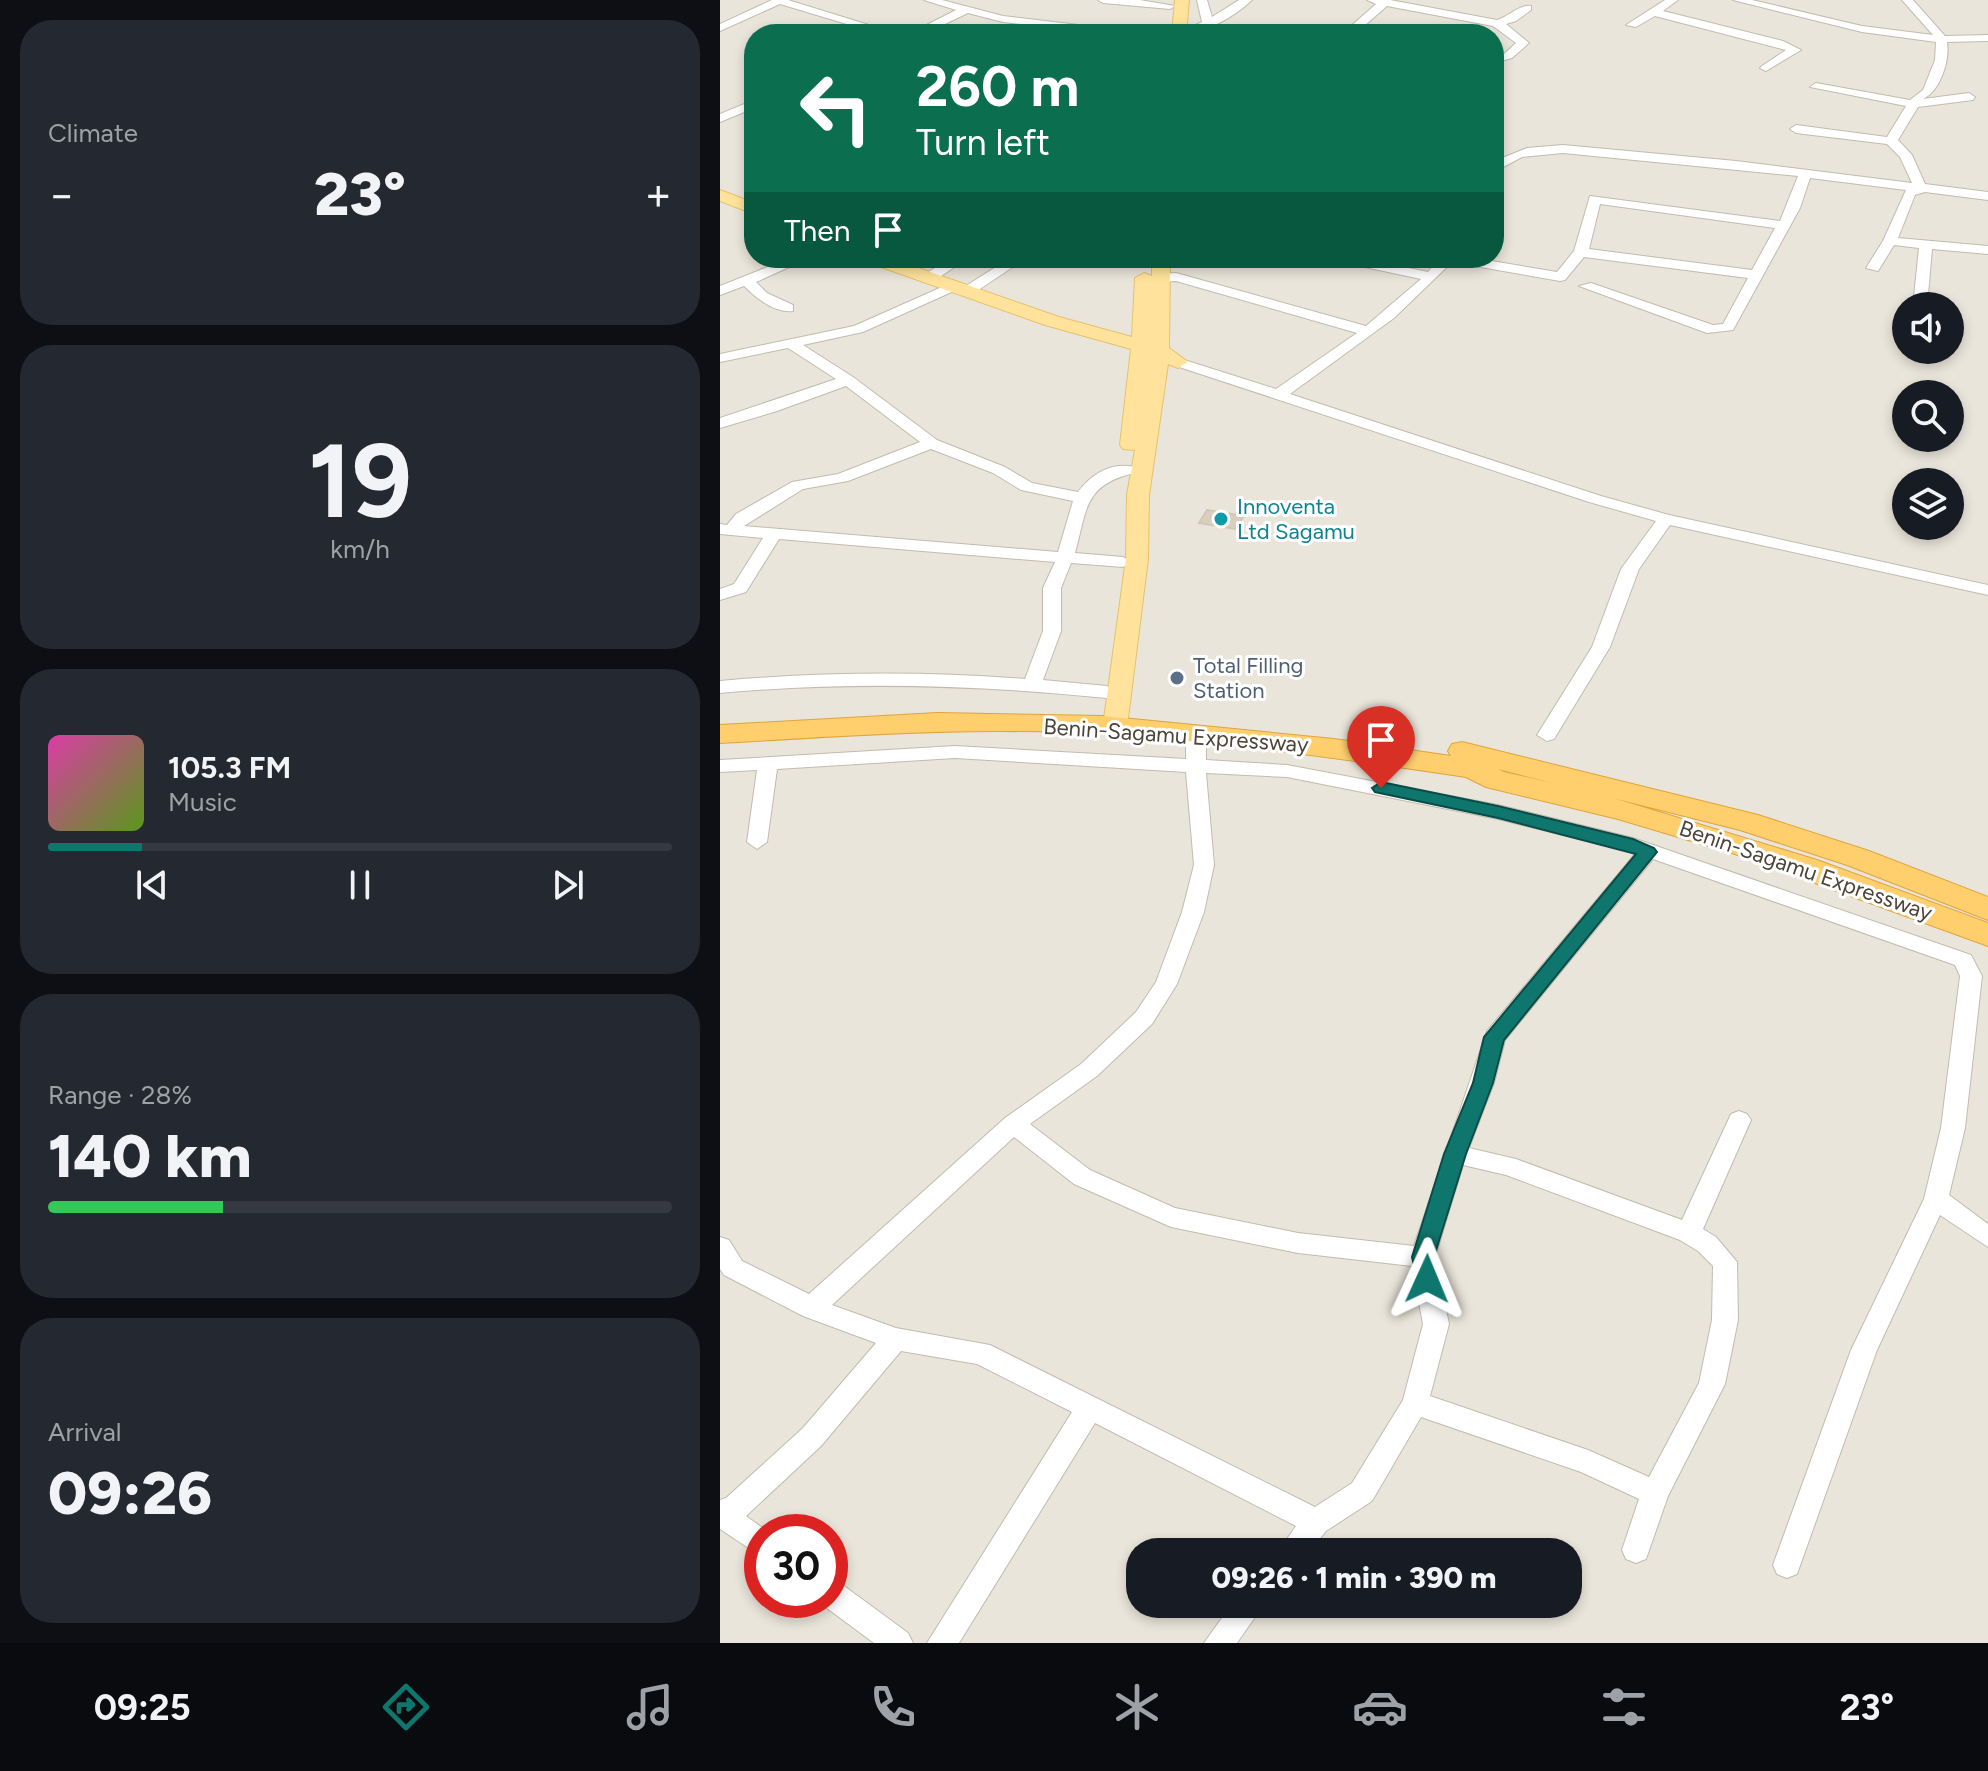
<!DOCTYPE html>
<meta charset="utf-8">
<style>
body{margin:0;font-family:Figtree,sans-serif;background:#242831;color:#f1f3f6;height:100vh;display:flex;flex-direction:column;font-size:30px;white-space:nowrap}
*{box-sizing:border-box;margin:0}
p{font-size:26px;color:#9ea1a6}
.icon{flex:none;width:44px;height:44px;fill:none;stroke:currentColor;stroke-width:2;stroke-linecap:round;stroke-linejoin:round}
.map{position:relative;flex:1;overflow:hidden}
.drawer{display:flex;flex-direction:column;gap:20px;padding:20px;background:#0d0f14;width:720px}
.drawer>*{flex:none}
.banner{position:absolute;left:24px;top:24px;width:760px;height:244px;border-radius:32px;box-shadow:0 4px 12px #0003;background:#0b6e4f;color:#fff;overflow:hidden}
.buttons{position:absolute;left:1172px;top:292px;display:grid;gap:16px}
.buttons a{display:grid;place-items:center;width:72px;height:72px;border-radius:50%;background:#171b24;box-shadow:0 4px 12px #0003;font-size:40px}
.speed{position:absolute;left:24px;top:1514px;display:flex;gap:16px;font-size:40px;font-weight:700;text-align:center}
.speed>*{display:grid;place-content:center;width:104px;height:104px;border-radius:50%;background:#171b24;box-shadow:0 4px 12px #0003;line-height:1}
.speed .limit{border:12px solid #d22;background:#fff;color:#111}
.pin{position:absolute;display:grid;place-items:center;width:68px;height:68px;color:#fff;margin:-82px -34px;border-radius:50% 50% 50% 0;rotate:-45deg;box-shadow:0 0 8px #0007}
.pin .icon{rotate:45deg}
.me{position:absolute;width:88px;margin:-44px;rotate:1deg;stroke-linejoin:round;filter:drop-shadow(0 0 6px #0008)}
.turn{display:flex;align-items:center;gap:28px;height:168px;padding:0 40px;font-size:36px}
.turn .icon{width:104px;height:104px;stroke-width:2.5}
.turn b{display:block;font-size:56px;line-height:68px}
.then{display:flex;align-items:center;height:76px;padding:0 40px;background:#0003;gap:16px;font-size:30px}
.big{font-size:60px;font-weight:800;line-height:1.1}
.drawer .card{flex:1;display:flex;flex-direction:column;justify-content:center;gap:12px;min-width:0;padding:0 28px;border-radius:32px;background:#242831}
.drawer .dial{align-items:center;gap:0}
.dial b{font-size:104px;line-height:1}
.song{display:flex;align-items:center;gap:24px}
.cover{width:96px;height:96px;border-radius:12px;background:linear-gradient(135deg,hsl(320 70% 55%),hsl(90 70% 35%))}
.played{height:8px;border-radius:4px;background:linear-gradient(90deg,#0f766e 15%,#363941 15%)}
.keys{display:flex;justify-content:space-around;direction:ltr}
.heat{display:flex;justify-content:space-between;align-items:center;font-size:44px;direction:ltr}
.charge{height:12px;border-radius:6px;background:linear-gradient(90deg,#34c759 28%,#363941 0)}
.trip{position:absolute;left:406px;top:1538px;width:456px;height:80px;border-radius:32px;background:#171b24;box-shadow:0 4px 12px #0003;font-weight:800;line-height:80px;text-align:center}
.tab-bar{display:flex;height:128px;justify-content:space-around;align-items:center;background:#090b0e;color:#9ea1a6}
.tab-bar .icon{width:56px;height:56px}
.tab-bar .selected{color:#0f766e}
.tab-bar b{font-size:36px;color:#f1f3f6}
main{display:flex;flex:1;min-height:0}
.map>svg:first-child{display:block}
.residential{fill:#eae5da;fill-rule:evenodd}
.building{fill:#d8cfc1;stroke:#d3c7b4;stroke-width:2}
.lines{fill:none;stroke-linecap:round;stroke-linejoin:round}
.minor-casing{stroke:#c2bbae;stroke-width:2}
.major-casing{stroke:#e6c16a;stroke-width:2}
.highway-casing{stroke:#e0a43c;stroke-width:2}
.minor{fill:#fff;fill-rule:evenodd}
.major{fill:#ffe39c;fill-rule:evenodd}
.highway{fill:#ffcf6e;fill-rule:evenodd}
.route{fill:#0f766e;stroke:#0a4d48;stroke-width:2}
.culture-dot{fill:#0f9aa8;stroke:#fff;stroke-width:3}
.service-dot{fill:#5c6f8a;stroke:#fff;stroke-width:3}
.labels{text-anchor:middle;stroke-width:6;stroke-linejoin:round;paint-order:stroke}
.culture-label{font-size:22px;fill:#0d838f;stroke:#fff;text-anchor:start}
.service-label{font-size:22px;fill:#4e5e75;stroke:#fff;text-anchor:start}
.street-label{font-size:22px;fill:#4b4439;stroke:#fff}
</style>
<main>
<section class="drawer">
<div class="card"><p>Climate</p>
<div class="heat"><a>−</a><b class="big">23°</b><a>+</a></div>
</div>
<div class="card dial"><b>19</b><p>km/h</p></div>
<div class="card">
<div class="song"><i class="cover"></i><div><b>105.3 FM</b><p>Music</p></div></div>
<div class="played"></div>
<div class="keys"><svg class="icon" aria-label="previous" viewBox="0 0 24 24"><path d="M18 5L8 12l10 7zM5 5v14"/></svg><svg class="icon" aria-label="pause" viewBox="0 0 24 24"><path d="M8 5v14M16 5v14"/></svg><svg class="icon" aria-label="next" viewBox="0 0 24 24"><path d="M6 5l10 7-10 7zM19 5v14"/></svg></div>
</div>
<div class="card"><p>Range · 28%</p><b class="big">140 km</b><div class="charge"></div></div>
<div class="card"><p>Arrival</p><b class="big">09:26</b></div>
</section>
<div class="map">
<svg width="1268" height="1643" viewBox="0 0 1268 1643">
<rect width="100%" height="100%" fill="#f6f3ec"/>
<path class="residential" d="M0,0h1268v1643h-1268zM34,34h740v224h-740zM1186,306h44v44h-44zM1186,394h44v44h-44zM1186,482h44v44h-44zM42,1532h68v68h-68zM420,1552h428v52h-428z"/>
<path class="building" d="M487,510l37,6 -9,13 -36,-6z"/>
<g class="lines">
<defs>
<g id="minor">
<path d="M52,0h16l110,34h-18l-100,-30 -60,27v-7z"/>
<path d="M204,0h18l61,16 125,15 6,3h-34l-97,-12 -35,-9 -44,21h-15l47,-24z"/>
<path d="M378,0h42l35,6 -5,3 -67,-6z"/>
<path d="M477,0h10l5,17 27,-17h13c-19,18 -48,34 -75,34l25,-12z"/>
<path d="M647,0h23l107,20c11,-3 23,-16 34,-14v4l-15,11 -10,3 23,19 -17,15 -18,5v-7l10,-2 12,-11 -23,-17 -106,-20 -32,28h-13l34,-30z"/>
<path d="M945,0h13l-15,11 120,30 18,9 -35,21 -6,-3 2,-2 24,-16 -131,-34 -19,11 -10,-2z"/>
<path d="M1013,0h19l110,26 71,9 -31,-35h11l32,36 43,-1v6l-41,1c3,19 -7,49 -24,57l46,-6 6,4 -2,3 -55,7 -20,33 14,15 13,29 63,8v8l-63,-8 -10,3 -17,43 90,8v8l-56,-5 -5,57h-14l6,-58 -25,-3 -16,26 -12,-3 17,-27 23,-51 -96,-12 -10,30 -67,122 -26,3 -128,-47 12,-3 122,42 10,-1 25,-46 -164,-21 -19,23 -5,1 -108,-19 -58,56 -104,76 311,102 68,19 319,70v10l-318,-70 -31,44 -29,78 -56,92 -7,2 -10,-6 55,-88 29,-78 35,-48 -67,-19 -416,-137 -2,-3 7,-4 98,31 81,-56 -181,-52 -16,1 -7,-4 7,-4 16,-1 190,53 55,-47 -80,-17 -7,-4h27l67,14 12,-14h34l83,14 17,-21 16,-55 190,25 18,-45 -235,-23 -41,4 -28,15 3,-12 30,-12 36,-3 173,16 176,22 -12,-26 -13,-13 -91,-11 -6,-4 6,-4 91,12 19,-31 -96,-19 6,-4 94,17 13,-10 12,-30 1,-18 -74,-10zM880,204l175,24 -23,42 -163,-21z"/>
<path d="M34,100v8l-34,14v-8z"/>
<path d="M70,258h19l-53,24 11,11 26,12v6c-18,2 -36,-12 -49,-25l-24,9v-9z"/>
<path d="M231,258h17l-36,24h-10v-6z"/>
<path d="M290,258h16l-55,37h-10v-6z"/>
<path d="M231,283l5,1v6l-93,42 -60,13 50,32 84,63 68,27 27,16 46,9c14,-18 33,-30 56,-25v6c-50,12 -47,36 -59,80l48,4 9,5 -9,5 -52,-4 -10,25v43l-18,49 64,6 9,6 -9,6c-129,-13 -257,-17 -387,-5v-12c102,-9 203,-10 305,-2l18,-48v-43l12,-26 -276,-23 -33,53 -26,8v-11l14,-5 29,-46 -43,-4v-10l7,1 9,-11 56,-32 46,-8 82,-32 -74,-56 -69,25 -57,17v-10l116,-39 -48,-31 -68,14v-8l134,-28zM211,449l62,24 28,17 52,11 -15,51 -314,-26 59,-37 45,-8z"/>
<path d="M476,729l10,6v25l81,5 211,40 135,33 338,117 11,21 -17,152 -16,67 39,29v23l-48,-32 -63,135 -80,224 -10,4 -10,-4 -4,-9 78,-215 73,-151 17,-71 19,-152 -5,-11 -302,-106 -148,181 -11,43 -25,65 47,11 166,61 49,-106 8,-3 8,3 4,6 -48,109 13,8 21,25 1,58 -13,64 -57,112 -22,63 -10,4 -10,-4 -4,-9 17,-51 -58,-27 -160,-55 -49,84 -46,30 -17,21h-31l18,-26 -201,-103 -136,220h-32l145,-231 -95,-48 -76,-13 -80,95 -75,70 22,16h-6v25l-42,-28v-29l6,-2 77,-70 73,-85 -73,-27 -79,-41 -4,-6v-32l9,3 13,21 67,33 196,-176 76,-54 55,-52 20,-30 26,-70 12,-47 -8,-93 -231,-14 -178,11 -10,73 -10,7 -10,-7 10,-72 -37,2v-12l235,-14 231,13v-24zM486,773l81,4 211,42 138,34 -149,178 -73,215 -116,-13 -123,-25 -85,-38 -60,-46 67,-48 55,-52 25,-40 27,-72 10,-47zM294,1137l60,47 97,43 127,26 114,13 11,58 -20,76 -51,83 -37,24 -325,-162 -94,-17 -64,-23zM743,1165l43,10 174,65 18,11 15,15 -1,54 -13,63 -50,94 -61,-27 -158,-54 19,-72 -14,-67z"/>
<path d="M110,1579l10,4 68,50 5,10h-39l-54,-40 -1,-3h11z"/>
<path d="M512,1604h32l-27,39h-33z"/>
</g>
<g id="major">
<path d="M455,0h14l-3,34h-14z"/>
<path d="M0,190l34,13v11l-34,-13z"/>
<path d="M144,258h26l169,59 73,20 3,-59 9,-5 8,3v-18h18l-1,90 19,14 -10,6 -10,-4 -19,131 -1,64 -21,167 -3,6h-18l-3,-6 23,-167 1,-64 8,-45 -12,-1 -3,-4 11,-96 -86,-24 -178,-63z"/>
</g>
<path id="highway" d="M217,713l165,3 232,23 117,17 -3,-5 4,-7 10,-2 296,73 111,36 119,46v23l-141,-55 -107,-35 -127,-32 204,62 171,63v23l-253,-92 -117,-35 -132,-32 -20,-10c-121,-18 -242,-35 -363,-43 -128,-8 -256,2 -383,9v-18zM778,769l58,15 -52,-12z"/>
</defs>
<use href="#minor" class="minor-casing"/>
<use href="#major" class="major-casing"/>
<use href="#highway" class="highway-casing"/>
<use href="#minor" class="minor"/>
<use href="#major" class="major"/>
<use href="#highway" class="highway"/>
</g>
<path class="route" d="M661,782l117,24 135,33 21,9 3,4 -153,188 -11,43 -27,71 -32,103 5,22 -4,7 -8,3 -8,-3 -7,-29 32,-103 29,-71 11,-46 152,-183 -138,-36 -123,-26 -3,-4z"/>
<circle class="culture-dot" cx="501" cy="519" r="8"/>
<circle class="service-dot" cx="457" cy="678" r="8"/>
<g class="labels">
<g class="culture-label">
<text x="517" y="514">Innoventa<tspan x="517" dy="25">Ltd Sagamu</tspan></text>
</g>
<g class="service-label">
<text x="473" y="673">Total Filling<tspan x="473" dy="25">Station</tspan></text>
</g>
<g class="street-label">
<text transform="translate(456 735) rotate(4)" y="8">Benin-Sagamu Expressway</text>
<text transform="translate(1086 870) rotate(19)" y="8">Benin-Sagamu Expressway</text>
</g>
</g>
</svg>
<div class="buttons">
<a><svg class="icon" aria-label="sound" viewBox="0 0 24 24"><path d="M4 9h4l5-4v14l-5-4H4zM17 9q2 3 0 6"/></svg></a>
<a><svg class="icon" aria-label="search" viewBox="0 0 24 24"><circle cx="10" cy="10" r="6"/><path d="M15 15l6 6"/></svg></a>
<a><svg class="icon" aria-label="layers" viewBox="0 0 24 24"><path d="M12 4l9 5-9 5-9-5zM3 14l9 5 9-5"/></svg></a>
</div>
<div class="speed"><div class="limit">30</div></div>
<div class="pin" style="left:661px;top:788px;background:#d93025"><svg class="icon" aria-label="arrive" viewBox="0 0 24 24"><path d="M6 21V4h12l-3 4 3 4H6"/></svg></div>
<svg class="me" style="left:707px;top:1279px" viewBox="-20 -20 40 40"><path d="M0-17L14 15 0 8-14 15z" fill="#0f766e" stroke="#fff" stroke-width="4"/></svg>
<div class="trip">09:26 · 1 min · 390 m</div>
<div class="banner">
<div class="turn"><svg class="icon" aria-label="left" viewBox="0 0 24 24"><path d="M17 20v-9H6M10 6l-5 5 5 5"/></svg><div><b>260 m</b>Turn left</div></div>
<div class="then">Then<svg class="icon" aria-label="arrive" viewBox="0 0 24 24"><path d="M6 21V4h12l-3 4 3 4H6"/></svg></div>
</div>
</div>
</main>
<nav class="tab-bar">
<b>09:25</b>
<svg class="icon selected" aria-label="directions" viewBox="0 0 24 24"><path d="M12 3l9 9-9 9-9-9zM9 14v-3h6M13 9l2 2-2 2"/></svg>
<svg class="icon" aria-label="music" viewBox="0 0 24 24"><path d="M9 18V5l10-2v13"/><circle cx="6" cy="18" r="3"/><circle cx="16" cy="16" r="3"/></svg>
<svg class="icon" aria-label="phone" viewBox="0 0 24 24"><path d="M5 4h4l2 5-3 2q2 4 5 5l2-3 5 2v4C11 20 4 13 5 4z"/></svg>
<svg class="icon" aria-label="climate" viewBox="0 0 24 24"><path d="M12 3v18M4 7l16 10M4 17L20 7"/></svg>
<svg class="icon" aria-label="car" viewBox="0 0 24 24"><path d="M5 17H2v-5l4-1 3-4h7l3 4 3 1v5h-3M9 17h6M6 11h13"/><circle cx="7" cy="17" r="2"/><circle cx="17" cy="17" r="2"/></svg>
<svg class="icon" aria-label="filters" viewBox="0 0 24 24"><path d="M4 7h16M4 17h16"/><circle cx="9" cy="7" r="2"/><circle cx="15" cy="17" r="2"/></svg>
<b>23°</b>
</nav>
